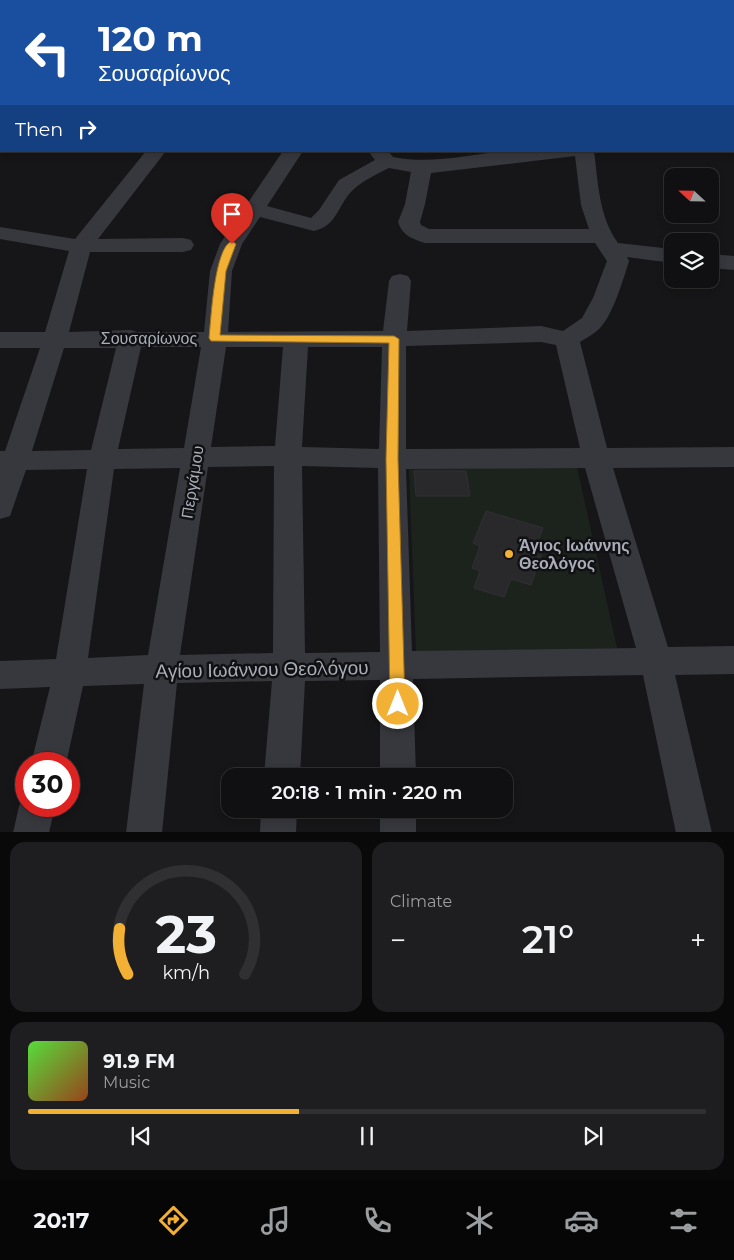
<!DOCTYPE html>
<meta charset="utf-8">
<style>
body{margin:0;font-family:Montserrat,sans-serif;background:#1e1e20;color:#f1f3f6;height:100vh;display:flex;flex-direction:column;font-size:19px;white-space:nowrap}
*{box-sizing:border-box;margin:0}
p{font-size:16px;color:#9c9d9f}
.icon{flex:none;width:28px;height:28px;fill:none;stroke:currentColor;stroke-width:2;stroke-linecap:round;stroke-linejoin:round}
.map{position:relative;height:832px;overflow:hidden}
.drawer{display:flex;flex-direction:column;gap:10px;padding:10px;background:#09090a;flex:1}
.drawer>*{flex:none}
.banner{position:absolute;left:0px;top:0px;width:735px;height:152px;box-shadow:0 2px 8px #0003,0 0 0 1px #303032;background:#1a4fa0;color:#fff;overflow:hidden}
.needle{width:32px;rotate:292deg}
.tools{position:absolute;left:664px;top:168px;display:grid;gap:10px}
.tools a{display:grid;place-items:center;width:55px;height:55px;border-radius:10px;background:#101012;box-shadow:0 2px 8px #0003,0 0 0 1px #303032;font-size:25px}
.speed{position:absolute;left:15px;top:752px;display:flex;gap:10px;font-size:25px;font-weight:700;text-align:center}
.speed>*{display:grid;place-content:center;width:65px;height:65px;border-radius:50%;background:#101012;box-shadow:0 2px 8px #0003,0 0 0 1px #303032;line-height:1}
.speed .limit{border:8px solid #d22;background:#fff;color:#111}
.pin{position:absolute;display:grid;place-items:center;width:42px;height:42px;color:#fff;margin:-51px -21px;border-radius:50% 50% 50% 0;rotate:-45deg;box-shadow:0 0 5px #0007}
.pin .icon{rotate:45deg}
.me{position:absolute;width:55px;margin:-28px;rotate:0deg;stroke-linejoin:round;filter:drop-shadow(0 0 4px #0008)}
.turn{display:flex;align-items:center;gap:18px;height:105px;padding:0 15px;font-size:22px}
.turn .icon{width:65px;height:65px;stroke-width:2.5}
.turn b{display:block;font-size:35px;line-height:42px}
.then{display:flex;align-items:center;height:48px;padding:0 15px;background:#0003;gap:10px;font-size:19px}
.big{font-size:38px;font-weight:600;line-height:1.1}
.drawer .card{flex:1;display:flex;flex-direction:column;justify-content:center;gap:8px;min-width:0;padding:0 18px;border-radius:15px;background:#1e1e20}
.drawer .dial{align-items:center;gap:0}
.dial svg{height:130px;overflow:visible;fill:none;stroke:#303032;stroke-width:7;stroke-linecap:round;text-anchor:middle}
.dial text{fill:#f1f3f6;stroke:none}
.song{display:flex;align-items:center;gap:15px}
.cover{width:60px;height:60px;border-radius:8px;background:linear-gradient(135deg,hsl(110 70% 55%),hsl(20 70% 35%))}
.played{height:5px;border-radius:2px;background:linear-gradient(90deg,#f2b134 40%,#303032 40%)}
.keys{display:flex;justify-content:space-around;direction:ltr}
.heat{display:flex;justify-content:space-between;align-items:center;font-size:28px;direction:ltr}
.drawer .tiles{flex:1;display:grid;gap:10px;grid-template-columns:1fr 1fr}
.card:last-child{grid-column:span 2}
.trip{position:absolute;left:221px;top:768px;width:292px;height:50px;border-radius:15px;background:#101012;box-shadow:0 2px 8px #0003,0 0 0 1px #303032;font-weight:600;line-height:50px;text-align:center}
.tabs{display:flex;height:80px;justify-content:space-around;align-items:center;background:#060607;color:#9c9d9f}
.tabs .icon{width:35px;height:35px}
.tabs .selected{color:#f2b134}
.tabs b{font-size:22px;color:#f1f3f6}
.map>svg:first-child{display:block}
.green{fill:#1c231d}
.building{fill:#29292c;stroke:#303034}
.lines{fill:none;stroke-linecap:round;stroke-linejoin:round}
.minor{fill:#37383d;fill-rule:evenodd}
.route{fill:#f2b134;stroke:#9d7322}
.poi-dot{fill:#f2b134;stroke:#111113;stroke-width:2}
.labels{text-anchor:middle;stroke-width:5;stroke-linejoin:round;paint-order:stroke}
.street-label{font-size:16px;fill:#a8adb8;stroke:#111113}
.poi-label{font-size:16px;font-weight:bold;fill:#a8adb8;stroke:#111113;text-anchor:start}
.near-street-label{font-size:19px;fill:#a8adb8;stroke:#111113}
</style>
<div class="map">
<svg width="734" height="833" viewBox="0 0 734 833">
<rect width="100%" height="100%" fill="#161618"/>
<path class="green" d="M577,467l40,181 -201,5 -7,-184z"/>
<g class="building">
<path d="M414,471h52l4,25h-54z"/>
<path d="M486,511l57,17 -6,16 7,3 -13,38 -20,-6 -7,18 -30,-9 6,-17 -8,-3 8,-22 -7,-3z"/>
</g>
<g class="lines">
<g class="minor">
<rect x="387" y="0" width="16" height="1"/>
<path d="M699,0h22l1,1h-22z"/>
<rect x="0" y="86" width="1" height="10"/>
<path d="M146,151h20l-68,88 85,-1 8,2 3,5 -3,5 -8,2h-93l-21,80 62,-2 6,2h67l6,-61 10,-27 63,-93h20l-36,55 44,12 8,-8 20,-30 36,-20 -7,-9h20l5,6c39,8 76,-3 115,-6 28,-2 58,0 86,0 4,31 5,66 24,92l54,6v14l-45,-6 2,4c-6,19 -16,54 -30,68 -5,5 -13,9 -19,13l27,106 127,-1v20l-121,1 55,179 66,-1v28l-59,1 37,158h-36l-33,-158 -230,4 3,97h-36v-96l-75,1 -5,95h-36l8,-95 -95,2 -15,150h-36l18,-149 -61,2 -17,78h-35l19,-77 -50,2v-28l56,-2 31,-190 -61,1 -16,46 -10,3v-68h5l35,-103h-40v-16h45l24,-81 -69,-12v-12l75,12zM575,156l6,49 8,24h-160l-8,-4 -1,-3 5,-18 6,-31zM389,168l22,4 -6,32 -7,18c4,13 14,17 27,21h170l12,18 -14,37 -11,20 -19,13 -22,-5 -134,5 4,-50 -3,-5 -8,-2 -8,2 -3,5 -6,50 -155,1 4,-61 10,-27 18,-27 54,14c24,-5 24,-28 40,-42 10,-9 23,-15 35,-21zM541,342l15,3 24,103 -174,1v-103zM141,347h60l-17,101 -66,1zM226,347h57l-8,99 -64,1zM308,347h74l-3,102 -77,-2zM64,348h52l-25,102 -59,1zM274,466l-1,187 -93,2 28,-188zM302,466l76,2 2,184 -75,1zM180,468l-32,187 -60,3 26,-189zM585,468l51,180 -224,3 -6,-182z"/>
<path d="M710,254l24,2v14l-24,-2z"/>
<path d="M26,793v13h29l-6,27h-36l6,-27z"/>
<path d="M261,809h36l-1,24h-36z"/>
<rect x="380" y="809" width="36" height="24"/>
</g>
</g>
<path class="route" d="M232,241l4,3 -10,27 -6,64 174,1 5,3 -1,120 7,245 -2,4 -5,2 -6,-2 -2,-4 -4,-245 3,-116 -178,-2 -2,-3c2,-17 5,-91 23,-97z"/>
<circle class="poi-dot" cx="509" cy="554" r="5"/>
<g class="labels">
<g class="street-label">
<text x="149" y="344">Σουσαρίωνος</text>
<text transform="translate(192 482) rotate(-81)" y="6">Περγάμου</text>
</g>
<g class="poi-label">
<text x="519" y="551">Άγιος Ιωάννης<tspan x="519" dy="18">Θεολόγος</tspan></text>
</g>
<g class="near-street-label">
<text transform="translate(262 669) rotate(-1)" y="7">Αγίου Ιωάννου Θεολόγου</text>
</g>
</g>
</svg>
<div class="tools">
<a><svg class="needle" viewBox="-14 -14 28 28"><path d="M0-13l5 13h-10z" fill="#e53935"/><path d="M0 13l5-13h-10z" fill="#9c9d9f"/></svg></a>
<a><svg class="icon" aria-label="layers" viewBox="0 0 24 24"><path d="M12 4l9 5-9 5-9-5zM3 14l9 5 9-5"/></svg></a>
</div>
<div class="speed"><div class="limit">30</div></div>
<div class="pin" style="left:232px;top:244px;background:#d93025"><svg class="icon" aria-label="arrive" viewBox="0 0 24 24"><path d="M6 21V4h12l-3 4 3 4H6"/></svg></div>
<svg class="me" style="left:398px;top:704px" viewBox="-20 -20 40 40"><circle r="17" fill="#f2b134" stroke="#fff" stroke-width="3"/><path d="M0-11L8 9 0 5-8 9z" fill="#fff"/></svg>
<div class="trip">20:18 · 1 min · 220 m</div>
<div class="banner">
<div class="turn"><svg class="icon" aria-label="left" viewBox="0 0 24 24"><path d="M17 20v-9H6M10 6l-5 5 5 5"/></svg><div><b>120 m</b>Σουσαρίωνος</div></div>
<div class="then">Then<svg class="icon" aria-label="right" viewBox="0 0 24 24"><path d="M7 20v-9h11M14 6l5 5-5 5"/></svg></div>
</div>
</div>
<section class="drawer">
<div class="tiles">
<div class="card dial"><svg viewBox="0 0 100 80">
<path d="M14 69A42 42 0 1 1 86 69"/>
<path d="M14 69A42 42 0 0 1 9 41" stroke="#f2b134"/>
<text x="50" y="56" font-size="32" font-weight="700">23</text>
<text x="50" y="72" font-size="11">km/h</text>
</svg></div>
<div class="card"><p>Climate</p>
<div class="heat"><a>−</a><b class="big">21°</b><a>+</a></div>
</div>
<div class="card">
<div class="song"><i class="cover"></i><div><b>91.9 FM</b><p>Music</p></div></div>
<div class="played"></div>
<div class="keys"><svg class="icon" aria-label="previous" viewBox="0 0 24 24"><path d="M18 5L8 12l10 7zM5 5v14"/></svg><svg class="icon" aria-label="pause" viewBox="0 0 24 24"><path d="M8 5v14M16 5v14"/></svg><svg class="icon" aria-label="next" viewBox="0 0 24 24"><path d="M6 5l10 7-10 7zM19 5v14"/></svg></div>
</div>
</div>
</section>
<nav class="tabs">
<b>20:17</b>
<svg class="icon selected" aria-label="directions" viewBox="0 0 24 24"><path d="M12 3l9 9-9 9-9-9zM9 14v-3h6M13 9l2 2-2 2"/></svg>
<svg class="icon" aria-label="music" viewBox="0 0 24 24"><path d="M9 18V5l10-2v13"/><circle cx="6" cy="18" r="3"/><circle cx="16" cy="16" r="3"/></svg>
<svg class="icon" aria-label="phone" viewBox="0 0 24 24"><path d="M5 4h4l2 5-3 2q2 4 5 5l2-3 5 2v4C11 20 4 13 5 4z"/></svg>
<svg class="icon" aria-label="climate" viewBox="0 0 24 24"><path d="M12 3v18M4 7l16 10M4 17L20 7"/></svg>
<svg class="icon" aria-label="car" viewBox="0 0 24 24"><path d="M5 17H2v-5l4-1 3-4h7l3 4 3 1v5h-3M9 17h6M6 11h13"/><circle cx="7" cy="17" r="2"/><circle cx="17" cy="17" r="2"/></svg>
<svg class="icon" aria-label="filters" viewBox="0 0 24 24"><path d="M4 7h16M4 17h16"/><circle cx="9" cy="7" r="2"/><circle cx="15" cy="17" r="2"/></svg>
</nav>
